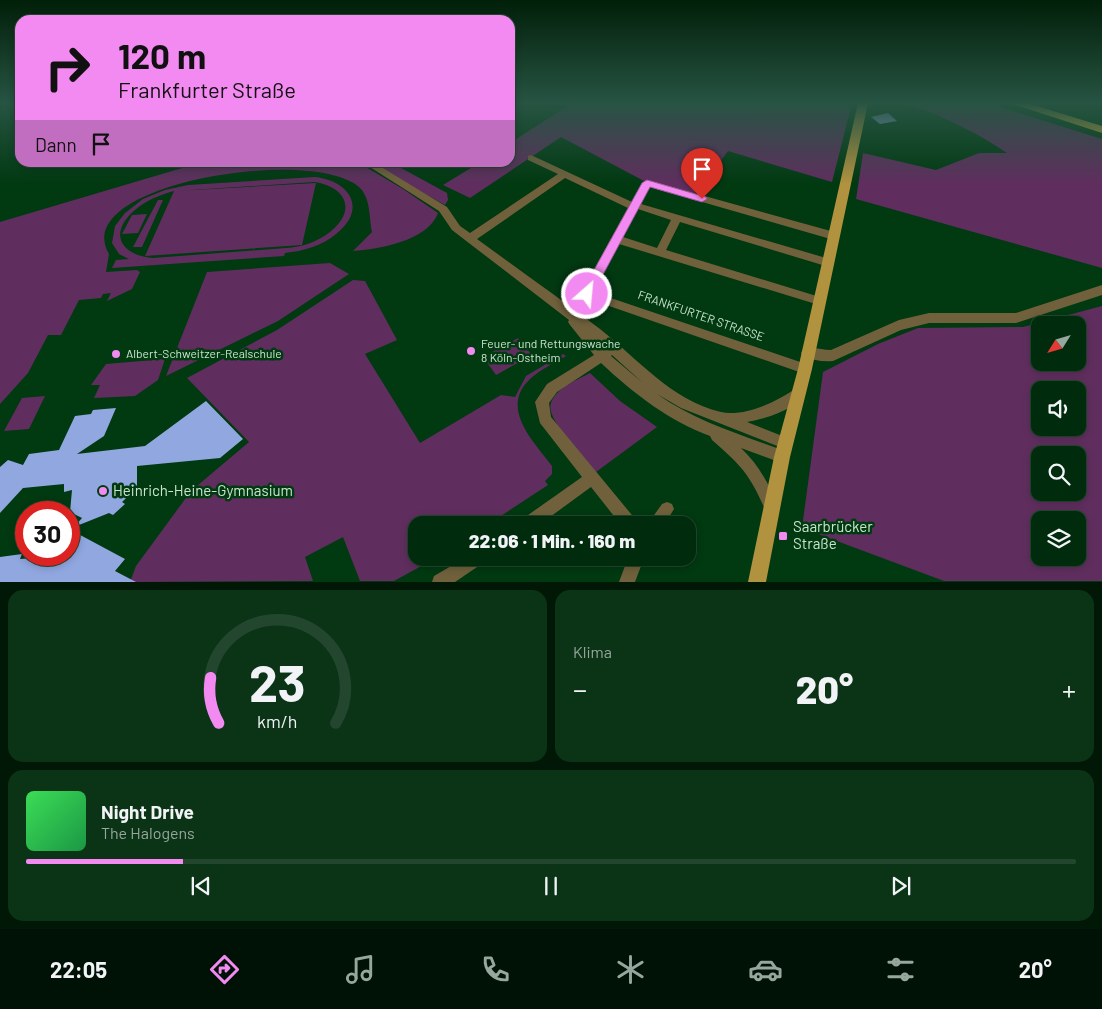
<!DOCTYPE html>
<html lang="de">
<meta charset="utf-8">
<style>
body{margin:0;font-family:Barlow,sans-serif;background:#0b3316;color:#f1f3f6;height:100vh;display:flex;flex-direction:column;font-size:19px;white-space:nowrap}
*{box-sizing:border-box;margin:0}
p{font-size:16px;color:#96a79d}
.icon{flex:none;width:28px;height:28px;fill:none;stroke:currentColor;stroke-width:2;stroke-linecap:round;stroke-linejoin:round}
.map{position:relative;height:582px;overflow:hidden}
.drawer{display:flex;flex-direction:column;gap:8px;padding:8px;background:#011807;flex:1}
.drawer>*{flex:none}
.banner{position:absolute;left:15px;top:15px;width:500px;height:152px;border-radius:15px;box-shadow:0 2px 8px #0003,0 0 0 1px #23472e;background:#f38af1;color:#111;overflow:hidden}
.needle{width:32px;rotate:233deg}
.fabs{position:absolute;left:1031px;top:316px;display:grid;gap:10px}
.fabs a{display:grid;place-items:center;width:55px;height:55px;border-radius:10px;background:#012b0d;box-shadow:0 2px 8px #0003,0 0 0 1px #23472e;font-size:25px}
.speed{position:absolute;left:15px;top:501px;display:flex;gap:10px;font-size:25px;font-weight:700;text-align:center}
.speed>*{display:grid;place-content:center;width:65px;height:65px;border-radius:50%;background:#012b0d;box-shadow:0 2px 8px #0003,0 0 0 1px #23472e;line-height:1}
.speed .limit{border:8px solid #d22;background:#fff;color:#111}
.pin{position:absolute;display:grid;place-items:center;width:42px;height:42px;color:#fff;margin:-51px -21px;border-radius:50% 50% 50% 0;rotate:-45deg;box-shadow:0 0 5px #0007}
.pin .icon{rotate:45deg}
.me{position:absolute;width:55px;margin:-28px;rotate:27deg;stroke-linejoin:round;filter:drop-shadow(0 0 4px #0008)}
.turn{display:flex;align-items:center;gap:18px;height:105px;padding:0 20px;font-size:22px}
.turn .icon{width:65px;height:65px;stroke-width:2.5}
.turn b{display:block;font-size:35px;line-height:42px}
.then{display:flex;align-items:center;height:48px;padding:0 20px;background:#0003;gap:10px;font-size:19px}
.big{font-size:38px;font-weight:800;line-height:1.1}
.drawer .widget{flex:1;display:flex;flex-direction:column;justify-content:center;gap:8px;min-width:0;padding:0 18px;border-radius:15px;background:#0b3316}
.drawer .dial{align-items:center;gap:0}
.dial svg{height:130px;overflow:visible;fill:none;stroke:#23472e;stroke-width:7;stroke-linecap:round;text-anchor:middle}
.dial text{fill:#f1f3f6;stroke:none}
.song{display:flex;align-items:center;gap:15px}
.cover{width:60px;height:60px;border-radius:8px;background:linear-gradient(135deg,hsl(130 70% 55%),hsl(140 70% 35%))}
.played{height:5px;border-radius:2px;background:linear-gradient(90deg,#f38af1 15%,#23472e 15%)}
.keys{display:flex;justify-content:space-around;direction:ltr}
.heat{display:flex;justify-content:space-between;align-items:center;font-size:28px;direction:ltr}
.drawer .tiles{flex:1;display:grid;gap:8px;grid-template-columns:1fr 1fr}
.widget:last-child{grid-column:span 2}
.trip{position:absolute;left:408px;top:516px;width:288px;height:50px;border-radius:15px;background:#012b0d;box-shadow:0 2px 8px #0003,0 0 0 1px #23472e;font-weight:800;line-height:50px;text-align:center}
.tab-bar{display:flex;height:80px;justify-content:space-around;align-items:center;background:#001105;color:#96a79d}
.tab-bar .icon{width:35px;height:35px}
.tab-bar .current{color:#f38af1}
.tab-bar b{font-size:22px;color:#f1f3f6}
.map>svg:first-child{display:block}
.green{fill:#5f2e5e;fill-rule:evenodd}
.building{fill:#91a7e0}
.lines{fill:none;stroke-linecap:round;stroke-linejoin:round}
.minor{fill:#70613c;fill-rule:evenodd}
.tertiary{fill:#70613c;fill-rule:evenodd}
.primary{fill:#b1923f;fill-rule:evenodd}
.motorway{fill:#cba53e;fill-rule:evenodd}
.route{fill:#f38af1;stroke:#9e5a9d}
.poi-dot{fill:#f38af1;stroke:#013911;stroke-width:2}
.labels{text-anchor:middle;stroke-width:5;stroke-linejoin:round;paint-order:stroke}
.street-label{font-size:12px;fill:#cae5cd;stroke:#013911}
.poi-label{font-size:12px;fill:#cae5cd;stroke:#013911;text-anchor:start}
.near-poi-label{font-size:15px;fill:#cae5cd;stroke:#013911;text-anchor:start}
</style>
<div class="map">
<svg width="1102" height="582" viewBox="0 0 1102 582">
<rect width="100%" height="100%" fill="#013911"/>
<g class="green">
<path d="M572,103h280l-20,79 -104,-31c-11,16 -25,28 -35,45l-49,-15 -83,-44 -91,61 -27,-13 36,-22 31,-1v-19z"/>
<path d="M902,103h85l115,36v129l-246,-69 7,-46 73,17 43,-17h28c-26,-18 -74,-43 -105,-50z"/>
<path d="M199,163h160l44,26 35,24c-10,28 -59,36 -85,38l19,-19c-3,-14 -1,-31 -11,-43 -42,-45 -294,-6 -252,65l-3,18 31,-2 3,2 -8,17 -25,12 4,-8 -8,1 -2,4 -22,2 -18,35h-13l-20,38 -28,31v-182z"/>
<path d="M370,163h22l55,30 1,7 -3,5z"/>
<path d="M315,177c35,4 53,32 21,57 -14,12 -33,17 -51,19l-1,3 -172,12 4,-8 13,-1 -10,-5 -7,-11 3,-17 10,-13 18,-14 22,-9 23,-5zM314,182c31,4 44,28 16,50 -13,10 -28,15 -44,16l-133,10c-33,-3 -45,-25 -18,-48 11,-10 25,-15 39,-19l-29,65 157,-11 14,-62 -140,8z"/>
<path d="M158,200h5l-21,47h-9z"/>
<path d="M147,214l-9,19 -16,1 10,-19z"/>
<path d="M330,263l19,11 -71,47 -112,55 41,-104z"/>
<path d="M353,280l12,1 32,59 -32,14 55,89 81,-48 14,2 11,-21 37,-22 3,2c-12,7 -26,14 -36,23 -31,29 4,63 22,87v8l-7,7 3,4 -61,40h-71v33h20l-42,23h-34l-17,-44 -38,20 8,24 -183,1 6,-16 55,-75 58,-49 -62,-64 90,-48z"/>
<path d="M1102,306v275h-158l-142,-53 21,-156 55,-28 40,-16 105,-1zM1040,325h38v37h-38zM1040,390h38v38h-38zM1040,455h38v37h-38zM1040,520h38v38h-38z"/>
<path d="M518,338l14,17 -36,20 -13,-18z"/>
<path d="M165,359l-7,21 -23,16 -41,2 6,-13h-9l15,-21z"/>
<path d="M590,373l30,28 37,26 -61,45c-11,-13 -51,-53 -45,-69 5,-15 26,-23 39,-30z"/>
<path d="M45,396l-16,33 -25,2 18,-33z"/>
</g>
<g class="building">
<path d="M888,113l9,8 -17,3 -9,-7z"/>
<path d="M206,401l37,38 -23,19 -83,8v22l-15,14 3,2 -12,11 -4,-2 -35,14 8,-9 -12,-6 2,-22 -8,2v-8l-41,4 -23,25v-46l8,-7 15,5 6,-11 30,-4 16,-34 16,-2 2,-4 23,-2 -12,28 -27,18 68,-8z"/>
<path d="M69,529l56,30 -10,12 21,11h-136v-25l22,-3 -2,5 49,-4z"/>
</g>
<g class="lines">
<g class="minor">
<path d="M531,155l101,47 12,-21 3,-1 191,53 1,3 -1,3 -4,1 -184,-53 -9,17 192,56 1,3 -5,4 -149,-45 -14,28 157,48 2,3 -2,3 -4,1 -200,-61 -26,48 216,73 2,4 -2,4 -4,1 -216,-75 -4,2 -4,-1 -2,-3 49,-89 -63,-30 -88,61c41,30 82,59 123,90 38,30 71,71 121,83 22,5 53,-9 71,-21l5,-2 5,2 1,4c-6,14 -41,25 -56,27l43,17 2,4 -2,4 -5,2 -104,-41 -24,-14c39,28 86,41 130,58l2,5 -2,5 -5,1 -41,-15c18,17 28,36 37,59l-2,5 -5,2 -5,-2c-15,-36 -24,-46 -54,-72l-2,-4c-41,-15 -77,-43 -109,-73l-44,29 -8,11 2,14 85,103 2,5h-17l-30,-38 -52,38h-20l2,-5 61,-43 -42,-54 -5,-21 12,-18 47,-29 -24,-30 -2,-3 1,-2 -117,-90 -13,-19 -77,-49h11l74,45 13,19 10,7 88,-59 -30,-14v-4zM638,209l33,11 -14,28 -34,-11zM612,355l31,28 -32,-27z"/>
<path d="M65,162l-13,6 -5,-3 3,-3z"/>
<path d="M667,502l5,2 2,5 -10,16h-17l15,-21z"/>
<path d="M465,558h21l-3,5 -28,19h-23l2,-6z"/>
<path d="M628,558h16l-9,24h-16z"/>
</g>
<path class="tertiary" d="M1102,285v10l-86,28h-87l-28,7 -68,31c-11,1 -19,-1 -30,-4l-2,-4 2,-4c9,-3 19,1 28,1l68,-30 30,-7h87z"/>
<path class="primary" d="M858,103h10l-56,266 -22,88 -24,125h-18l26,-125 24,-88z"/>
<path class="motorway" d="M1010,103h17l75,23v7z"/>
</g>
<linearGradient id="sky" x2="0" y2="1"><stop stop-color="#011f09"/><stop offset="0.56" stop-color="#275443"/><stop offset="1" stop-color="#275443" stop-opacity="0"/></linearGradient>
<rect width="1102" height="184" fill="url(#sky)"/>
<path class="route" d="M647,180l59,17 1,2 -5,3 -52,-15 -59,110h-8v-7l59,-107z"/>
<g class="poi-dot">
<circle cx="471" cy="351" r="5"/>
<circle cx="116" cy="354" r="5"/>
<circle cx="103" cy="491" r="5"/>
<rect x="778" y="531" width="10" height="10" rx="2.5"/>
</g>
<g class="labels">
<g class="street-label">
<text transform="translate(701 316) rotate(19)" y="4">FRANKFURTER STRASSE</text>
</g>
<g class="poi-label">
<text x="481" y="348">Feuer- und Rettungswache<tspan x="481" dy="14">8 Köln-Ostheim</tspan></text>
<text x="126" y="358">Albert-Schweitzer-Realschule</text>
</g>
<g class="near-poi-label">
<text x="113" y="496">Heinrich-Heine-Gymnasium</text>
<text x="793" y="532">Saarbrücker<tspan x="793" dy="17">Straße</tspan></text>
</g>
</g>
</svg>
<div class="fabs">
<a><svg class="needle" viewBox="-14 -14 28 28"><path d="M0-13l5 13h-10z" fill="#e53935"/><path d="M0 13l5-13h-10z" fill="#96a79d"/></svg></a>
<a><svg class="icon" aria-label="sound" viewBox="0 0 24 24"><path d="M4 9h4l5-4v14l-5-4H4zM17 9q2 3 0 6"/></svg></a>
<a><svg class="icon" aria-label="search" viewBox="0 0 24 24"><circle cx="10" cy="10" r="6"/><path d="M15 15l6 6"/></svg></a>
<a><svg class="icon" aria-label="layers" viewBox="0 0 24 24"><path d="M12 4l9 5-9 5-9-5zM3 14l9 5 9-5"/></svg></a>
</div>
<div class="speed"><div class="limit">30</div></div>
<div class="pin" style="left:702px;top:199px;background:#d93025"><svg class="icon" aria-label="arrive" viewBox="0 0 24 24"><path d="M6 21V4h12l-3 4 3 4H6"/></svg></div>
<svg class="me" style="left:587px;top:294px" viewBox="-20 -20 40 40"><circle r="17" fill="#f38af1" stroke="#fff" stroke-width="3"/><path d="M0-11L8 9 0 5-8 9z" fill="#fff"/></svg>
<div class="trip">22:06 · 1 Min. · 160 m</div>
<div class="banner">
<div class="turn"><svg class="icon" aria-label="right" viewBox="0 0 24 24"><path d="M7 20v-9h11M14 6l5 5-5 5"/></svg><div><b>120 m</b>Frankfurter Straße</div></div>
<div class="then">Dann<svg class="icon" aria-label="arrive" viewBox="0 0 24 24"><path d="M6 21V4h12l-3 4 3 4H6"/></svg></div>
</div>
</div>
<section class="drawer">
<div class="tiles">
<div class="widget dial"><svg viewBox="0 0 100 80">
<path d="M14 69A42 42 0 1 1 86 69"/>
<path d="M14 69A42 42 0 0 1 9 41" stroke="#f38af1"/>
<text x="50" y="56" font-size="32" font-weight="700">23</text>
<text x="50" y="72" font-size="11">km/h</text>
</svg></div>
<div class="widget"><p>Klima</p>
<div class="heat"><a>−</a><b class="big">20°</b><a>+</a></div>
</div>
<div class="widget">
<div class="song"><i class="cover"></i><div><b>Night Drive</b><p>The Halogens</p></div></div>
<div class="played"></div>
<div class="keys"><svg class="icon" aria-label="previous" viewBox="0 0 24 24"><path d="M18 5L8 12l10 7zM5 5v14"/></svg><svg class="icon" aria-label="pause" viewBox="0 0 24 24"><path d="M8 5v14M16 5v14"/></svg><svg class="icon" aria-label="next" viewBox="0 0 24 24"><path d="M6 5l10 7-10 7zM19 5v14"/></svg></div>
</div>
</div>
</section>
<nav class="tab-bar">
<b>22:05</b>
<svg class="icon current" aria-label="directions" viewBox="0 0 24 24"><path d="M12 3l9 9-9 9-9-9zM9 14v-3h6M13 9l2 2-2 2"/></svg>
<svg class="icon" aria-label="music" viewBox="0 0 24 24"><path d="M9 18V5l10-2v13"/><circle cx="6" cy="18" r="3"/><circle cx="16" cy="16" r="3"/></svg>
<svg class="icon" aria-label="phone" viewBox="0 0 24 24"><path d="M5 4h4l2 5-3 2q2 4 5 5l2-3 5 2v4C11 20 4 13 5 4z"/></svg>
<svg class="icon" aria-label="climate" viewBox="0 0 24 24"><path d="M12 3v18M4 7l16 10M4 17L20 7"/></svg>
<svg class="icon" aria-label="car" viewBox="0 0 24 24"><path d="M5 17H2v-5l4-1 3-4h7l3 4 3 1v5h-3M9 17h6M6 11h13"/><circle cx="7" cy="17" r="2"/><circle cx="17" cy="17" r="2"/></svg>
<svg class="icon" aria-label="filters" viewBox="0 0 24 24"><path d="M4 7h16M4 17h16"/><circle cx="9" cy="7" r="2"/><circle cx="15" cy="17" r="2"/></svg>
<b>20°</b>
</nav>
